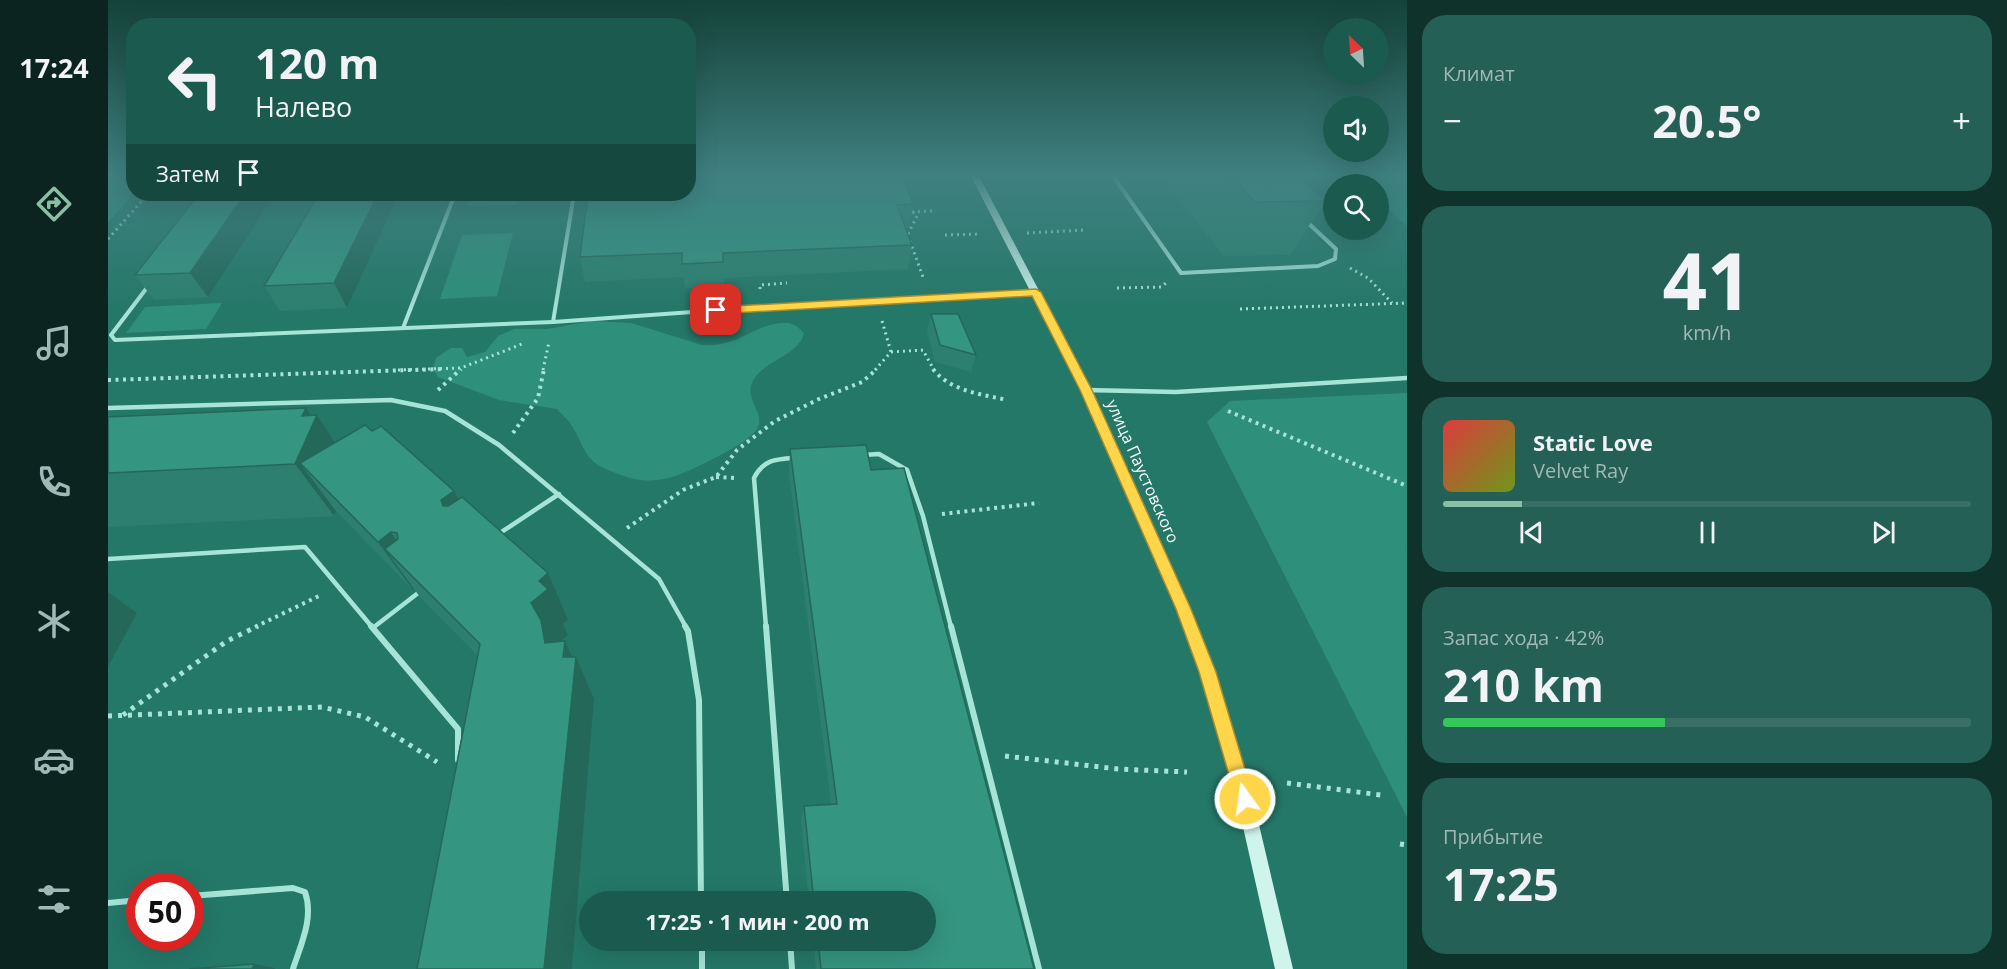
<!DOCTYPE html>
<html lang="ru">
<meta charset="utf-8">
<style>
body{margin:0;font-family:"Open Sans",sans-serif;background:#246055;color:#f1f3f6;height:100vh;display:flex;flex-direction:column;font-size:22px;white-space:nowrap}
*{box-sizing:border-box;margin:0}
p{font-size:20px;color:#a0b9b6}
.icon{flex:none;width:33px;height:33px;fill:none;stroke:currentColor;stroke-width:2;stroke-linecap:round;stroke-linejoin:round}
.map{position:relative;flex:1;overflow:hidden}
.details{display:flex;flex-direction:column;gap:15px;padding:15px;background:#0f322b;width:600px}
.details>*{flex:none}
.hud{position:absolute;left:18px;top:18px;width:570px;height:183px;border-radius:24px;box-shadow:0 6px 24px #0002;background:#1b5a4e;color:#f1f3f6;overflow:hidden}
.needle{width:39px;rotate:335deg}
.buttons{position:absolute;left:1215px;top:18px;display:grid;gap:12px}
.buttons a{display:grid;place-items:center;width:66px;height:66px;border-radius:50%;background:#1b5a4e;box-shadow:0 6px 24px #0002;font-size:30px}
.speed{position:absolute;left:18px;top:873px;display:flex;gap:12px;font-size:30px;font-weight:700;text-align:center}
.speed>*{display:grid;place-content:center;width:78px;height:78px;border-radius:50%;background:#1b5a4e;box-shadow:0 6px 24px #0002;line-height:1}
.speed .limit{border:9px solid #d22;background:#fff;color:#111}
.pin{position:absolute;display:grid;place-items:center;width:51px;height:51px;color:#fff;margin:-26px;border-radius:12px;box-shadow:0 3px 9px #0006}
.me{position:absolute;width:66px;margin:-33px;rotate:346deg;stroke-linejoin:round;filter:drop-shadow(0 0 4px #0008)}
.turn{display:flex;align-items:center;gap:21px;height:126px;padding:0 30px;font-size:27px}
.turn .icon{width:78px;height:78px;stroke-width:2.5}
.turn b{display:block;font-size:42px;line-height:51px}
.then{display:flex;align-items:center;height:57px;padding:0 30px;background:#0003;gap:12px;font-size:22px}
.big{font-size:45px;font-weight:700;line-height:1.1}
.details .widget{flex:1;display:flex;flex-direction:column;justify-content:center;gap:9px;min-width:0;padding:0 21px;border-radius:24px;background:#246055}
.details .dial{align-items:center;gap:0}
.dial b{font-size:78px;line-height:1}
.song{display:flex;align-items:center;gap:18px}
.cover{width:72px;height:72px;border-radius:9px;background:linear-gradient(135deg,hsl(0 70% 55%),hsl(80 70% 35%))}
.played{height:6px;border-radius:3px;background:linear-gradient(90deg,#8abfa5 15%,#396f66 15%)}
.keys{display:flex;justify-content:space-around;direction:ltr}
.heat{display:flex;justify-content:space-between;align-items:center;font-size:33px;direction:ltr}
.charge{height:9px;border-radius:4px;background:linear-gradient(90deg,#34c759 42%,#396f66 0)}
.trip{position:absolute;left:471px;top:891px;width:357px;height:60px;border-radius:30px;background:#1b5a4e;box-shadow:0 6px 24px #0002;font-weight:700;line-height:60px;text-align:center}
main{display:flex;flex:1;min-height:0}
.dock{display:flex;flex-direction:column;width:108px;justify-content:space-around;align-items:center;background:#0b241f;color:#a0b9b6}
.dock .icon{width:42px;height:42px}
.dock .selected{color:#8abfa5}
.dock b{font-size:27px;color:#f1f3f6}
.map>svg:first-child{display:block}
.green{fill:#2e907b}
.lines{fill:none;stroke-linecap:round;stroke-linejoin:round}
.path-far2{stroke:#a5e4d7;stroke-width:3;stroke-dasharray:2 4;stroke-linecap:butt}
.path-far1{stroke:#a5e4d7;stroke-width:4;stroke-dasharray:3 4.5;stroke-linecap:butt}
.path{stroke:#a5e4d7;stroke-width:5;stroke-dasharray:4 6;stroke-linecap:butt}
.lane-far2{stroke:#a5e4d7;stroke-width:4}
.lane-far1{stroke:#a5e4d7;stroke-width:4.5}
.lane{stroke:#a5e4d7;stroke-width:6}
.secondary{fill:#cef4ec;fill-rule:evenodd}
.wall{fill:#2d806f}
.shaded-wall{fill:#24685a}
.building{fill:#349581;stroke:#24685a;stroke-width:1.5}
.route{fill:#ffd54a;stroke:#a68a30;stroke-width:1.5}
.labels{text-anchor:middle;stroke-width:6;stroke-linejoin:round;paint-order:stroke}
.street-label{font-size:16px;fill:#fff;stroke:#247868}
</style>
<main>
<nav class="dock">
<b>17:24</b>
<svg class="icon selected" aria-label="directions" viewBox="0 0 24 24"><path d="M12 3l9 9-9 9-9-9zM9 14v-3h6M13 9l2 2-2 2"/></svg>
<svg class="icon" aria-label="music" viewBox="0 0 24 24"><path d="M9 18V5l10-2v13"/><circle cx="6" cy="18" r="3"/><circle cx="16" cy="16" r="3"/></svg>
<svg class="icon" aria-label="phone" viewBox="0 0 24 24"><path d="M5 4h4l2 5-3 2q2 4 5 5l2-3 5 2v4C11 20 4 13 5 4z"/></svg>
<svg class="icon" aria-label="climate" viewBox="0 0 24 24"><path d="M12 3v18M4 7l16 10M4 17L20 7"/></svg>
<svg class="icon" aria-label="car" viewBox="0 0 24 24"><path d="M5 17H2v-5l4-1 3-4h7l3 4 3 1v5h-3M9 17h6M6 11h13"/><circle cx="7" cy="17" r="2"/><circle cx="17" cy="17" r="2"/></svg>
<svg class="icon" aria-label="filters" viewBox="0 0 24 24"><path d="M4 7h16M4 17h16"/><circle cx="9" cy="7" r="2"/><circle cx="15" cy="17" r="2"/></svg>
</nav>
<div class="map">
<svg width="1299" height="969" viewBox="0 0 1299 969">
<rect width="100%" height="100%" fill="#247868"/>
<g class="green">
<path d="M0,176h25l1,18 -26,28z"/>
<path d="M1243,176h56v50l-28,-25 -1,-17h-18z"/>
<path d="M363,194h48l-3,11 -49,1z"/>
<path d="M405,233l-16,63 -57,3 22,-64z"/>
<path d="M114,303l-16,26 -80,4 19,-26z"/>
<path d="M484,321l39,2 71,22c12,1 22,-1 33,-5 20,-8 53,-31 69,-6 -7,22 -38,26 -50,45 -12,19 11,33 4,48 -6,13 -36,27 -49,34 -35,17 -57,28 -96,11 -8,-3 -17,-7 -23,-14 -8,-9 -11,-22 -18,-32 -4,-6 -10,-12 -15,-17l-58,-9 -61,-23 -5,-9 3,-10 15,-10h11l5,9 18,-5 13,-16 16,-7h33z"/>
<path d="M1299,393v424l-200,-395 23,-21z"/>
</g>
<g class="lines">
<g class="path-far2">
<path d="M804,212l20,-1"/>
<path d="M919,233l57,-3"/>
<path d="M800,234l9,-18 -7,-7"/>
<path d="M837,235l35,-1"/>
<path d="M0,239l40,-45"/>
<path d="M802,241l13,36h-3"/>
<path d="M1242,268l18,10 24,25"/>
<path d="M1009,288l44,-1 5,-4"/>
<path d="M652,289v-4l27,-2"/>
<path d="M1132,309l167,-6"/>
<path d="M774,321l9,31"/>
<path d="M783,352l32,-2 11,20"/>
<path d="M290,370l63,-2 61,-24"/>
<path d="M435,370l6,-28"/>
<path d="M767,370l16,-18"/>
</g>
<g class="path-far1">
<path d="M825,369c17,22 48,25 74,31"/>
<path d="M0,380l334,-11"/>
<path d="M330,390l23,-21"/>
<path d="M1120,411l179,75"/>
<path d="M405,433l25,-35 6,-29"/>
<path d="M608,477l20,1"/>
<path d="M834,514l97,-11"/>
<path d="M519,528l56,-38 33,-13 21,-27 38,-29 44,-22 43,-17 15,-13"/>
<path d="M147,627l66,-32"/>
</g>
<g class="path">
<path d="M15,715l104,-74 31,-15"/>
<path d="M0,716l214,-9 43,10 72,45"/>
<path d="M897,756l113,13 69,3"/>
<path d="M1179,783l94,12"/>
<path d="M1292,844l7,1"/>
</g>
<g class="lane-far2">
<path d="M1005,176l68,97 137,-7 17,-7 1,-10 -30,-28"/>
<path d="M466,194l-21,128 209,-15 274,-15"/>
<path d="M41,285l-38,50 4,5 438,-18"/>
<path d="M295,328l52,-134"/>
</g>
<g class="lane-far1">
<path d="M978,390l90,2 231,-14"/>
<path d="M0,408l283,-8 54,11 54,34 160,134 27,48"/>
<path d="M755,455l16,-1 28,16 16,46 28,111"/>
<path d="M389,535l62,-41"/>
<path d="M0,559l197,-12 67,80"/>
<path d="M266,627l48,-37"/>
<path d="M658,627l-12,-149c9,-18 21,-19 40,-20"/>
</g>
<g class="lane">
<path d="M263,626l87,103v31"/>
<path d="M577,626l3,5 11,69 2,202"/>
<path d="M658,626l21,276"/>
<path d="M843,626l88,343"/>
<path d="M82,896l103,-8 12,4c9,26 -4,52 -12,77"/>
<path d="M0,903l32,-3"/>
<path d="M594,940v29"/>
<path d="M682,940l2,29"/>
</g>
<path class="secondary" d="M863,176h8l112,214 100,219 24,63 33,106 45,191h-18l-43,-191 -31,-106 -24,-63 -96,-219z"/>
</g>
<g class="wall">
<path d="M1053,176h139l25,25 -35,54 -66,1z"/>
<path d="M91,194l9,103 -54,3 -19,-25z"/>
<path d="M211,194h80l-52,114 -67,3 -16,-25z"/>
<path d="M480,194l325,10 -4,24h-3l6,17 -4,24 -184,9v9l-39,1 -2,-11 -98,5 -5,-25z"/>
<path d="M823,314l45,41 -5,17 -36,-10 -8,-31z"/>
<path d="M198,408l5,7h6l18,27 37,-11 87,68 109,121 -5,4 5,11 -8,7 5,-1 7,16 22,42 -22,270h-155l60,-314 -57,-58 -6,-8 -1,1 -77,-79 -2,5 -226,11v-110z"/>
<path d="M682,449l81,21 163,499h-218l-3,-29h113v-38h-117l-8,-82 3,-14 27,-2 -42,-331z"/>
</g>
<g class="shaded-wall">
<path d="M137,194h30l-67,103 -18,-24z"/>
<path d="M270,194h21l-52,114 -13,-25z"/>
<path d="M198,408l9,13 2,-6 35,53 -52,-5 36,48 -2,5 -39,-52 7,-48z"/>
<path d="M346,491l27,50 -38,-35 -2,-6z"/>
<path d="M283,532l34,49 -40,-32 29,40 -1,1 -35,-48z"/>
<path d="M440,573l20,47 -5,4 5,11 -14,12 -9,-4 -14,-40 8,-22z"/>
<path d="M0,592l29,21 -29,54z"/>
<path d="M457,641l10,23 1,-7 18,42 -22,270h-28z"/>
<path d="M146,964l21,4v1h-23z"/>
</g>
<g class="building">
<path d="M580,176h215l10,28 -16,1 15,40 -189,8v9l-41,2v-11l-102,4 8,-63h100z"/>
<path d="M1123,176h69l25,25 -70,1z"/>
<path d="M91,194h46l-55,79 -55,2z"/>
<path d="M211,194h59l-44,89 -70,3z"/>
<path d="M823,314h27l18,41 -36,-10z"/>
<path d="M198,408l-4,8 15,-1 -22,49 -187,9v-56z"/>
<path d="M257,425l7,6 9,-5 73,65 -13,9 2,6h5l14,-9 86,76 -9,8 9,8 -17,14 10,17 4,23 20,-2 -2,16h13l-32,312h-127l63,-325 -95,-95 13,-10 -1,-6 -6,-1 -13,10 -78,-79z"/>
<path d="M758,445l5,25 33,-2 130,501h-213l-3,-29h108v-38h-112l-10,-96 33,-2 -47,-355z"/>
<path d="M146,964l-2,5h-63z"/>
</g>
<linearGradient id="sky" x2="0" y2="1"><stop stop-color="#144239"/><stop offset="0.56" stop-color="#3f8080"/><stop offset="1" stop-color="#3f8080" stop-opacity="0"/></linearGradient>
<rect width="1299" height="312" fill="url(#sky)"/>
<path class="route" d="M928,289l5,3 51,98 99,219 25,63 38,127 -2,7 -7,2 -7,-2 -2,-7 -37,-127 -23,-63 -96,-219 -48,-94 -316,18 -6,-4 6,-3z"/>
<g class="labels">
<g class="street-label">
<text transform="translate(1035 471) rotate(66)" y="6">улица Паустовского</text>
</g>
</g>
</svg>
<div class="buttons">
<a><svg class="needle" viewBox="-14 -14 28 28"><path d="M0-13l5 13h-10z" fill="#e53935"/><path d="M0 13l5-13h-10z" fill="#a0b9b6"/></svg></a>
<a><svg class="icon" aria-label="sound" viewBox="0 0 24 24"><path d="M4 9h4l5-4v14l-5-4H4zM17 9q2 3 0 6"/></svg></a>
<a><svg class="icon" aria-label="search" viewBox="0 0 24 24"><circle cx="10" cy="10" r="6"/><path d="M15 15l6 6"/></svg></a>
</div>
<div class="speed"><div class="limit">50</div></div>
<div class="pin" style="left:608px;top:310px;background:#d93025"><svg class="icon" aria-label="arrive" viewBox="0 0 24 24"><path d="M6 21V4h12l-3 4 3 4H6"/></svg></div>
<svg class="me" style="left:1137px;top:799px" viewBox="-20 -20 40 40"><circle r="17" fill="#ffd54a" stroke="#fff" stroke-width="3"/><path d="M0-11L8 9 0 5-8 9z" fill="#fff"/></svg>
<div class="trip">17:25 · 1 мин · 200 m</div>
<div class="hud">
<div class="turn"><svg class="icon" aria-label="left" viewBox="0 0 24 24"><path d="M17 20v-9H6M10 6l-5 5 5 5"/></svg><div><b>120 m</b>Налево</div></div>
<div class="then">Затем<svg class="icon" aria-label="arrive" viewBox="0 0 24 24"><path d="M6 21V4h12l-3 4 3 4H6"/></svg></div>
</div>
</div>
<section class="details">
<div class="widget"><p>Климат</p>
<div class="heat"><a>−</a><b class="big">20.5°</b><a>+</a></div>
</div>
<div class="widget dial"><b>41</b><p>km/h</p></div>
<div class="widget">
<div class="song"><i class="cover"></i><div><b>Static Love</b><p>Velvet Ray</p></div></div>
<div class="played"></div>
<div class="keys"><svg class="icon" aria-label="previous" viewBox="0 0 24 24"><path d="M18 5L8 12l10 7zM5 5v14"/></svg><svg class="icon" aria-label="pause" viewBox="0 0 24 24"><path d="M8 5v14M16 5v14"/></svg><svg class="icon" aria-label="next" viewBox="0 0 24 24"><path d="M6 5l10 7-10 7zM19 5v14"/></svg></div>
</div>
<div class="widget"><p>Запас хода · 42%</p><b class="big">210 km</b><div class="charge"></div></div>
<div class="widget"><p>Прибытие</p><b class="big">17:25</b></div>
</section>
</main>
